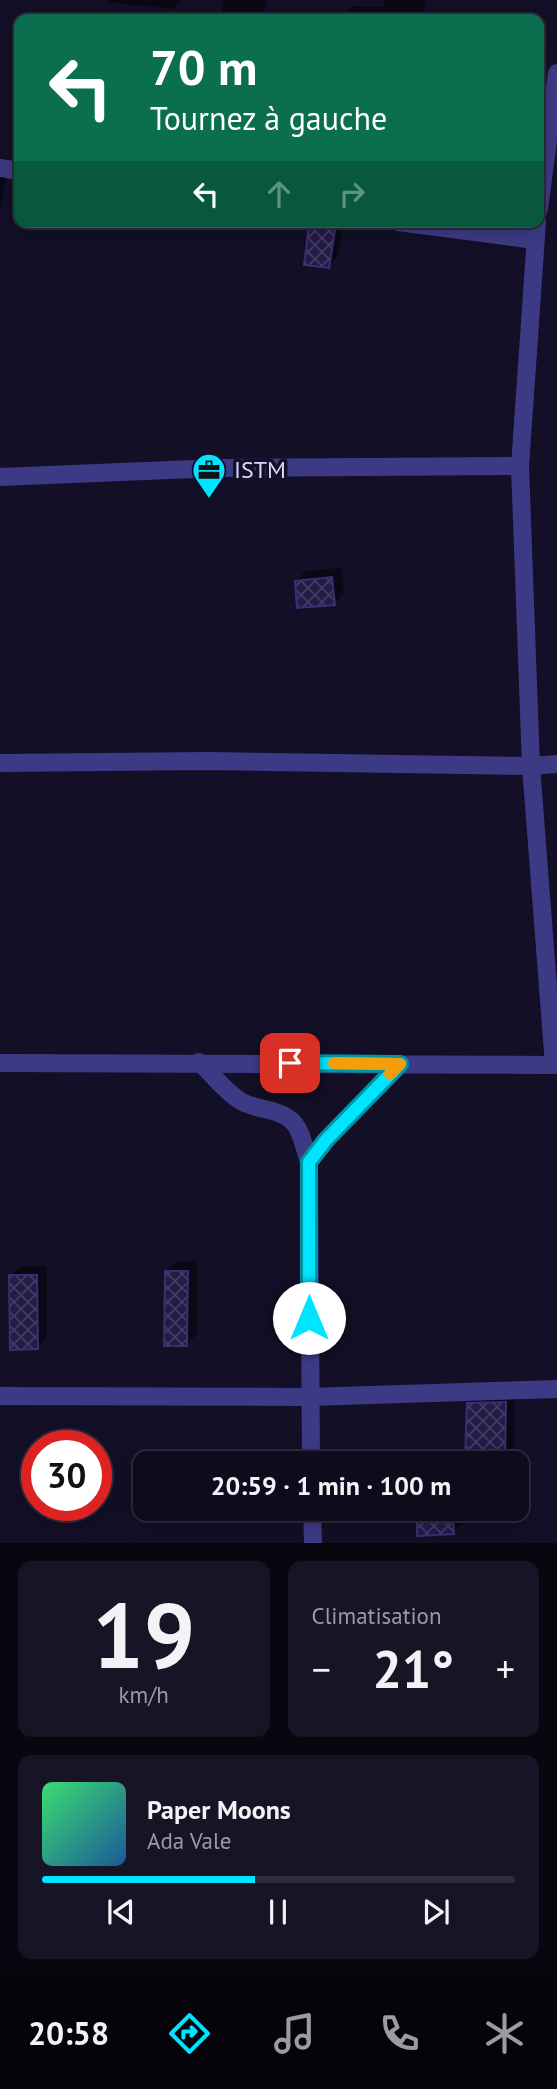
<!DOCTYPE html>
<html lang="fr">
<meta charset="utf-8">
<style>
body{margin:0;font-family:"PT Sans",sans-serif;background:#171425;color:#f1f3f6;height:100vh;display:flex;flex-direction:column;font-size:26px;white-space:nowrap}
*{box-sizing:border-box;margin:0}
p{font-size:23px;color:#9b9ba3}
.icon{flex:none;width:38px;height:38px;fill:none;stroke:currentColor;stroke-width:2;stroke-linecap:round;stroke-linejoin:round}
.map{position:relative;height:1543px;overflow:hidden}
.drawer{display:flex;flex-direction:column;gap:18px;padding:18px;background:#08060f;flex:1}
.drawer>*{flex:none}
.guide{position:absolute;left:14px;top:14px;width:530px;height:214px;border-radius:14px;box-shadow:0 4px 18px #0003,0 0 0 2px #2e2b3b;background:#0b6e4f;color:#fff;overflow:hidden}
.speed{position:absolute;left:21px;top:1430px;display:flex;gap:14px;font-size:35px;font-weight:700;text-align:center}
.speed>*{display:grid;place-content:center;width:91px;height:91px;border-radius:50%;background:#0e0b1c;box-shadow:0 4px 18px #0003,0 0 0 2px #2e2b3b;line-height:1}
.speed .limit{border:10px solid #d22;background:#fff;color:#111}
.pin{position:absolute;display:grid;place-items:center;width:60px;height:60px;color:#fff;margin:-30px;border-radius:14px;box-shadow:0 4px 10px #0006}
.me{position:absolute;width:77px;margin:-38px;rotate:0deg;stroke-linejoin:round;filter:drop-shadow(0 0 5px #0008)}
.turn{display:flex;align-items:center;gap:24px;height:147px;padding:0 21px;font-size:32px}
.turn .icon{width:91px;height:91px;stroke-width:2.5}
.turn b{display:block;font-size:49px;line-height:60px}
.lanes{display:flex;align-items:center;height:66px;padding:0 21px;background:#0003;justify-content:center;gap:35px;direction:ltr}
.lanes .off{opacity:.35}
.big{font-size:52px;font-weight:700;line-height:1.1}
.drawer .tile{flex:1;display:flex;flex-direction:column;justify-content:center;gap:10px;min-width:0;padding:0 24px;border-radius:14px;background:#171425}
.drawer .dial{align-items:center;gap:0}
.dial b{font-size:91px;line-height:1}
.song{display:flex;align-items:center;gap:21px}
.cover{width:84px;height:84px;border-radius:10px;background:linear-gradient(135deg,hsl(140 70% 55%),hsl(210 70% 35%))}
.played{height:7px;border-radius:4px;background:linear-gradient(90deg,#00e5ff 45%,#2e2b3b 45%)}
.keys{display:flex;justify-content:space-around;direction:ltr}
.heat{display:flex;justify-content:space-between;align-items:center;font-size:38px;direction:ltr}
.drawer .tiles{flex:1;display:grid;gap:18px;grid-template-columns:1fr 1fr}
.tile:last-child{grid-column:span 2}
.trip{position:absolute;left:133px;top:1451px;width:396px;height:70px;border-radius:14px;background:#0e0b1c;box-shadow:0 4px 18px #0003,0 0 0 2px #2e2b3b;font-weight:700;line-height:70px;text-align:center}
.menu{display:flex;height:112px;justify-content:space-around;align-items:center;background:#06040b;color:#9b9ba3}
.menu .icon{width:49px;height:49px}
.menu .selected{color:#00e5ff}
.menu b{font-size:32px;color:#f1f3f6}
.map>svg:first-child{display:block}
.shadow{fill:#0007}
.building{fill:url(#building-cross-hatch);stroke:#3b2d73;stroke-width:2}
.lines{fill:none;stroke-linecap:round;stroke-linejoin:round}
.minor{stroke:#3d3a85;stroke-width:18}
.route-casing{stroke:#0095a6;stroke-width:18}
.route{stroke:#00e5ff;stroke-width:12}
.slow{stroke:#f59e0b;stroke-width:12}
.labels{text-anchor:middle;stroke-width:7;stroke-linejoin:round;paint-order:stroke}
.poi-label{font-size:24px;fill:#d9d4ff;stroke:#130f26;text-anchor:start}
</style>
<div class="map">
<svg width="557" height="1543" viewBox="0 0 557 1543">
<defs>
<pattern id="building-cross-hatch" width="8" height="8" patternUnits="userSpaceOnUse" patternTransform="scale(1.75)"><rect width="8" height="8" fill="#241b47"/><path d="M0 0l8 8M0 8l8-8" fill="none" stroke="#433b63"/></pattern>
</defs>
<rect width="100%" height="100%" fill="#130f26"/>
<g class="shadow">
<path d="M107,0h74l-8,9 -66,-7z"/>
<path d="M224,0h43l-2,9 -10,10 -34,-1z"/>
<path d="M384,0h41l-1,19h-84l12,-13 32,1z"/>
<path d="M0,168l8,2 -8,38z"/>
<path d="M316,222h27l-5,34 -10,10 -17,-39z"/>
<path d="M341,568l3,25 -10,10 -38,-22 10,-10z"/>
<path d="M197,1261v73l-10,10 -20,-73 10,-9z"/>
<path d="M21,1266h26v72l-10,10 -26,-72z"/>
<path d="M515,1393l-1,54 -10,10 -36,-53 10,-10z"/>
<path d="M418,1508h45v15l-10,10z"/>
</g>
<g class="building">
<path d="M309,226l26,4 -6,38 -25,-3z"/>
<path d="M332,577l3,28 -38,3 -2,-27z"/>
<path d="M165,1271h23l-1,75h-23z"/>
<path d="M9,1275h28l1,74 -28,1z"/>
<path d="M506,1402l-1,57 -40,-1 2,-55z"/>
<path d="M417,1508h36l1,26 -37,2z"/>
</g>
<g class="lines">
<g class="minor">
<path d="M0,168l19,3"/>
<path d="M539,209l18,-136"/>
<path d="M398,222l137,18"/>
<path d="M537,222l-17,244 11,300 23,299"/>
<path d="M0,477l218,-9 302,-2"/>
<path d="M0,763l208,-2 323,5 26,-2"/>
<path d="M199,1062c13,12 25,28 40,38 7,5 17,7 25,9 36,7 35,21 45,53"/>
<path d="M0,1063l557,2"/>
<path d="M0,1396l309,1 248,-8"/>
<path d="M311,1463l-2,-301 17,-22 74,-76"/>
<path d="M312,1508l1,35"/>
</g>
</g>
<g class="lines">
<defs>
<path id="route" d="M290,1063l110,1 -74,76 -17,22v156"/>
</defs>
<use href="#route" class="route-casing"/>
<use href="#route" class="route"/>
<path class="slow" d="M334,1063l66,1 -10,10"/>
</g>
<defs>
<symbol id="office-pin" viewBox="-11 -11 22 30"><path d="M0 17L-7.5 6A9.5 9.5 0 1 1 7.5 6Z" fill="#00e5ff" stroke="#130f26"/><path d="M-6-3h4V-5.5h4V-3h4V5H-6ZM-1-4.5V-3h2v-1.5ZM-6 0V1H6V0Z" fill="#111"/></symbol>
</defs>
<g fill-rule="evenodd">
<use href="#office-pin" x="190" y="451" width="38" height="52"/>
</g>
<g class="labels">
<g class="poi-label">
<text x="234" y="478">ISTM</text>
</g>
</g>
</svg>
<div class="speed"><div class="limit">30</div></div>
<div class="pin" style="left:290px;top:1063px;background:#d93025"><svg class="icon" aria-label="arrive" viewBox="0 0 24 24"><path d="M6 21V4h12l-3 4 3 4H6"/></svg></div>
<svg class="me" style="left:309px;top:1318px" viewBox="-20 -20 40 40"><circle r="19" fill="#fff"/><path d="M0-13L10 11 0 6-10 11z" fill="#00e5ff"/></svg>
<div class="trip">20:59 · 1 min · 100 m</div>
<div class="guide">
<div class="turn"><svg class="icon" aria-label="left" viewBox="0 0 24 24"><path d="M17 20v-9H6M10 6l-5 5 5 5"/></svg><div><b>70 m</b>Tournez à gauche</div></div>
<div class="lanes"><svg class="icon" aria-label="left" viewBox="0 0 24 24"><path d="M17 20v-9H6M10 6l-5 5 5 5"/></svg><svg class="icon off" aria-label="ahead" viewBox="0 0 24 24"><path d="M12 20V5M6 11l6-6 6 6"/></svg><svg class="icon off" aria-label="right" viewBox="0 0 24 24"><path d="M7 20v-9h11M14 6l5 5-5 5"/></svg></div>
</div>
</div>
<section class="drawer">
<div class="tiles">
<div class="tile dial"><b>19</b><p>km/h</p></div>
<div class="tile"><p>Climatisation</p>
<div class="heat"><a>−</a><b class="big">21°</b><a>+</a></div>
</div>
<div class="tile">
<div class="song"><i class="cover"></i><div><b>Paper Moons</b><p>Ada Vale</p></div></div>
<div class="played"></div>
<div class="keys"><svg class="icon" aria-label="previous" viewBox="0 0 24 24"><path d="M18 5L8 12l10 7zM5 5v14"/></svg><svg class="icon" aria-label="pause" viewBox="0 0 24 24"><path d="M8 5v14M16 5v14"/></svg><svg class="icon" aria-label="next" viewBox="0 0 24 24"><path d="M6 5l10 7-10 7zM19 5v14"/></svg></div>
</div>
</div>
</section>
<nav class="menu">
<b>20:58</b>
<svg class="icon selected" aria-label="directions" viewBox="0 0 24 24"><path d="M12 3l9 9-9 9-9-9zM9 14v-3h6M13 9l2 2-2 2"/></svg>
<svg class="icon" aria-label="music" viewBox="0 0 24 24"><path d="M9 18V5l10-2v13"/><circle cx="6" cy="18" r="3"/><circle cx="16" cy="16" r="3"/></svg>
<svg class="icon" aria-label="phone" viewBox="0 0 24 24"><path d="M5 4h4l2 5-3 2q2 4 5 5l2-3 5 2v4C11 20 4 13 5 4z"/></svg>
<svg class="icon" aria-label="climate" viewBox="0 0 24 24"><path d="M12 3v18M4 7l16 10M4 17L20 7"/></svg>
</nav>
